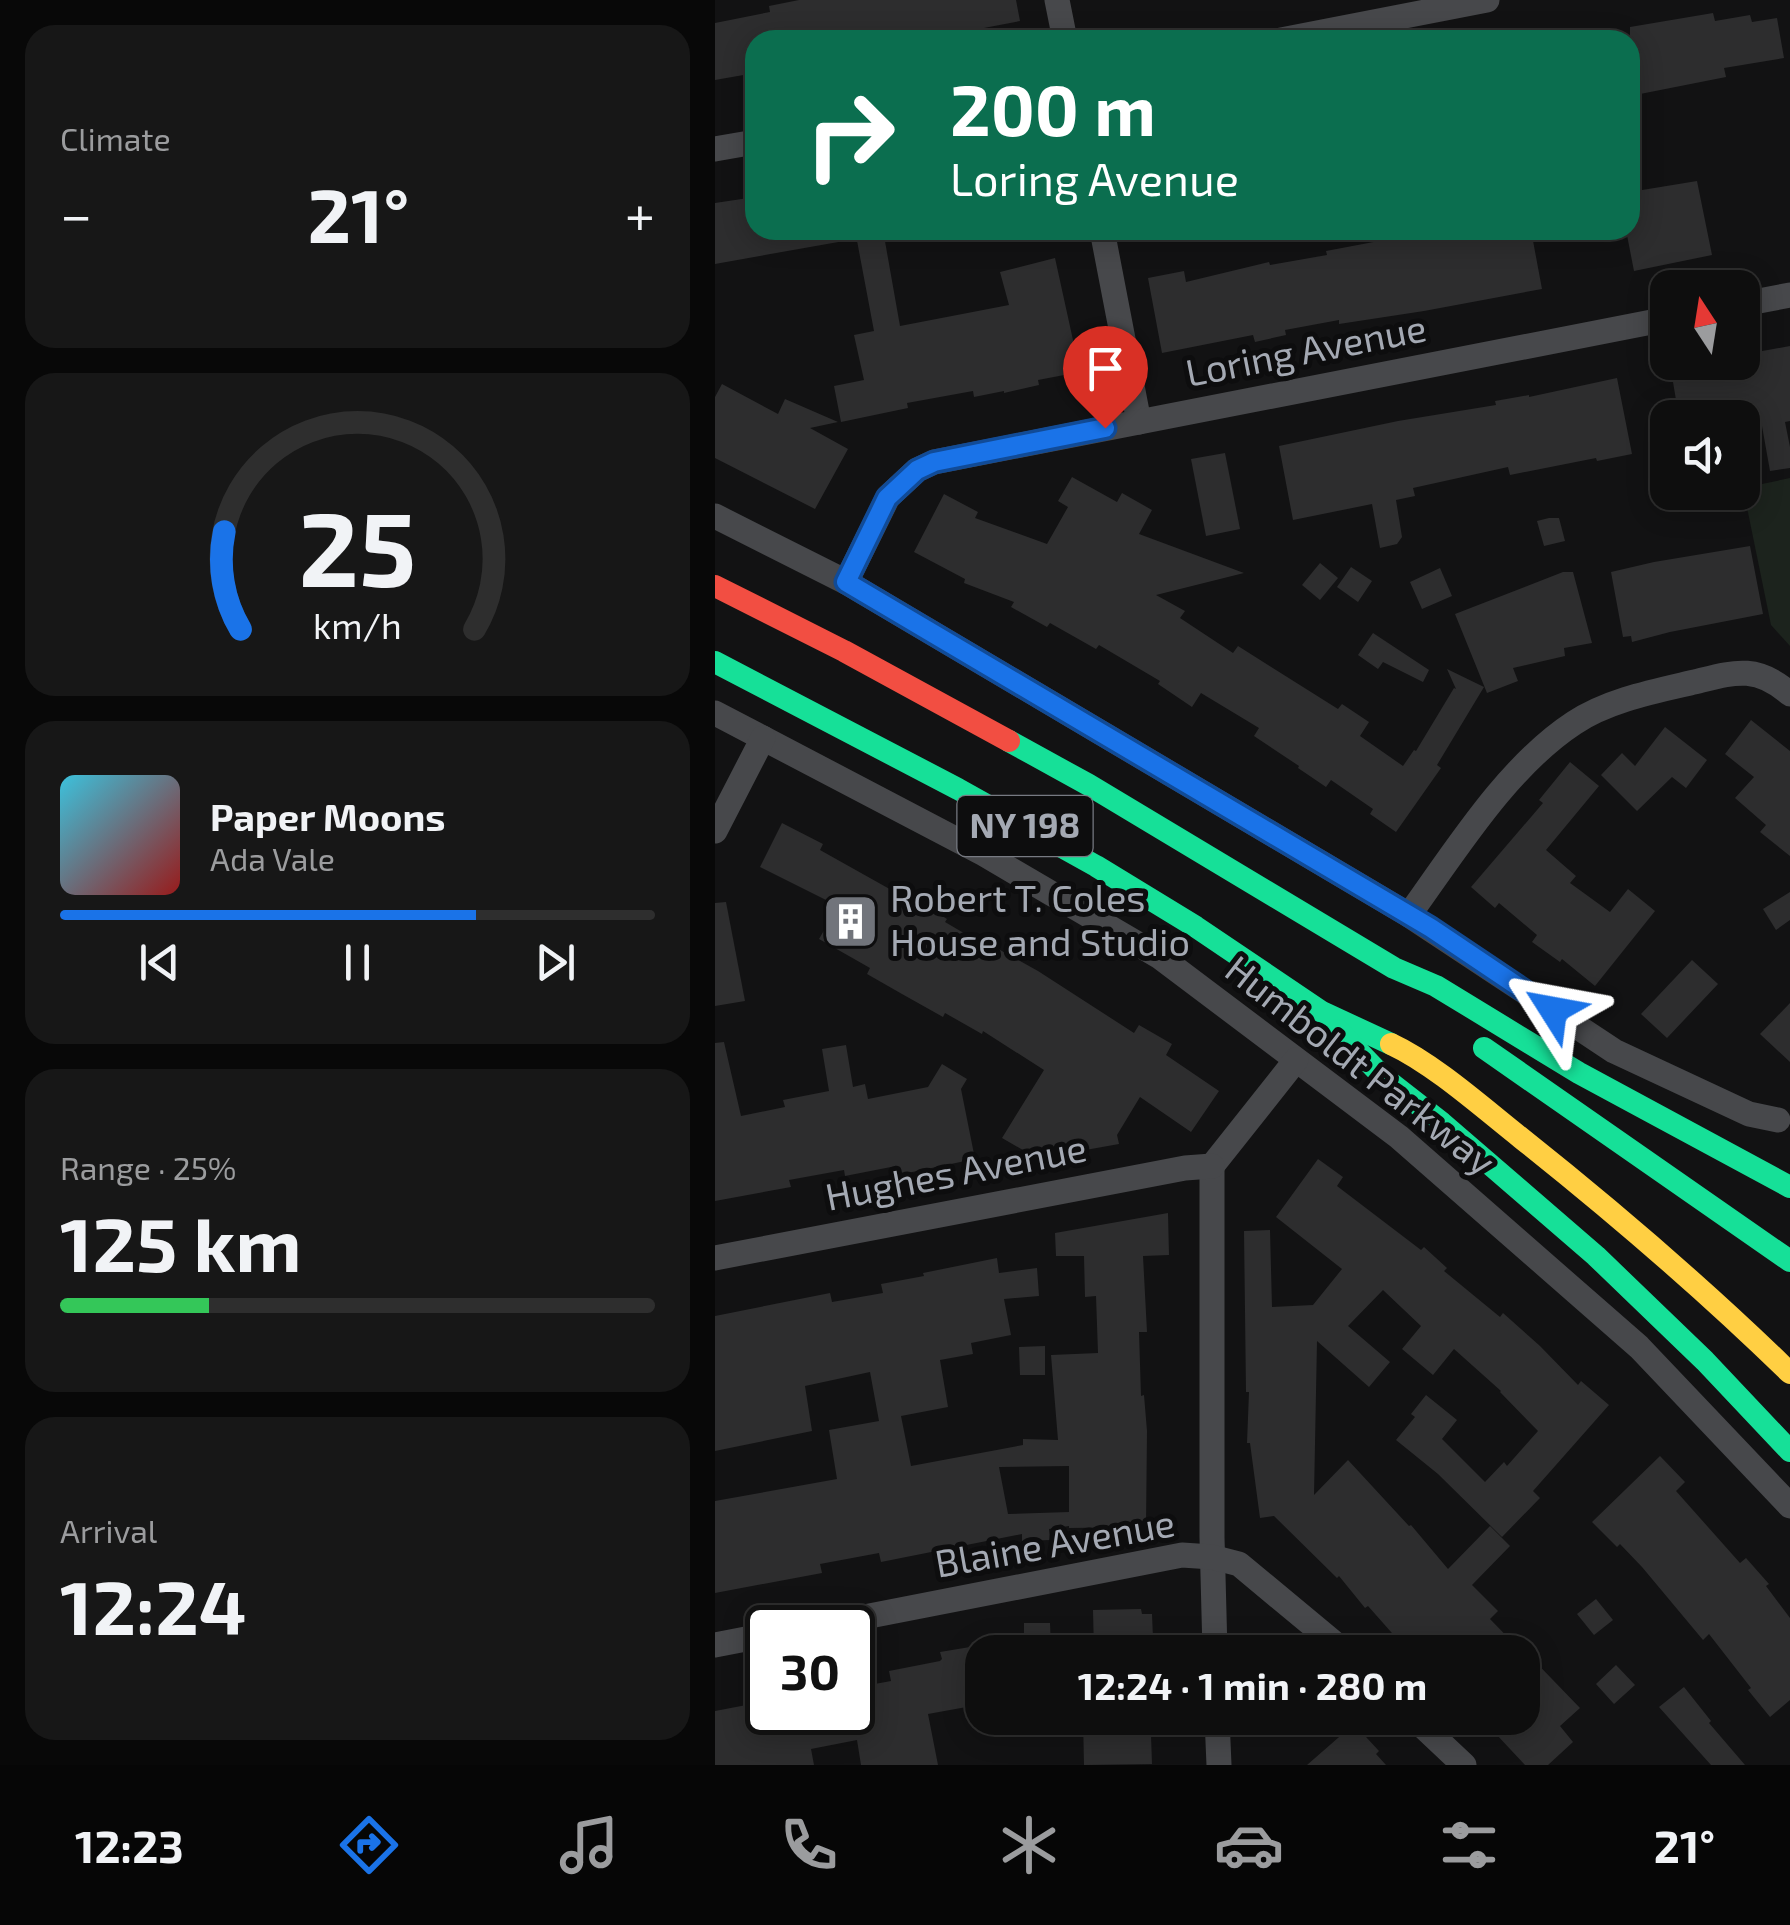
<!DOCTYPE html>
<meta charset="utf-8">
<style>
body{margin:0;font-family:"Exo 2",sans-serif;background:#171717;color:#f1f3f6;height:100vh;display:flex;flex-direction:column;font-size:38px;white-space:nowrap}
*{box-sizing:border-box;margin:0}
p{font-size:32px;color:#9b9c9e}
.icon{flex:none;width:55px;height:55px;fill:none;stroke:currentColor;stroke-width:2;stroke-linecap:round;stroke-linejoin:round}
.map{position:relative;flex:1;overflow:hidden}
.side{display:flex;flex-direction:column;gap:25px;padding:25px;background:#080808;width:715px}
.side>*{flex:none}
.top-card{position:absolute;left:30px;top:30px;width:895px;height:210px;border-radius:30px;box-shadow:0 5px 25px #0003,0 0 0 2px #2e2e2e;background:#0b6e4f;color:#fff;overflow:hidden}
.needle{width:65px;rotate:348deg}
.fabs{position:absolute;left:935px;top:270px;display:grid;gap:20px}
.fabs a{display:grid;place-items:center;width:110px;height:110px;border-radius:20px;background:#0e0e0e;box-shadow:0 5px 25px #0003,0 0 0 2px #2e2e2e;font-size:50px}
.speed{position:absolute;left:30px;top:1605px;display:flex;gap:20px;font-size:50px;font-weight:700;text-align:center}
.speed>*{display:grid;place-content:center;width:130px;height:130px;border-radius:50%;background:#0e0e0e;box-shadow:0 5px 25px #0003,0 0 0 2px #2e2e2e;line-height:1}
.speed .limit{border:5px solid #111;border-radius:15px;background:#fff;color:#111}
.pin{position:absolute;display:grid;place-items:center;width:85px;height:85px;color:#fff;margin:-102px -42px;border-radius:50% 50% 50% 0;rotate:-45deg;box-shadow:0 0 10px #0007}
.pin .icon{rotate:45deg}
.me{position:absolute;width:110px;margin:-55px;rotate:304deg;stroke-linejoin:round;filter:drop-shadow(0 0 8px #0008)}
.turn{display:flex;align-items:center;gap:35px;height:210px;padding:0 40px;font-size:45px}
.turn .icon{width:130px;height:130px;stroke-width:2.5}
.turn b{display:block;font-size:70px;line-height:85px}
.big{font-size:75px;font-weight:700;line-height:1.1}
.side .widget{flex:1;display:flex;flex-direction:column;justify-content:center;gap:15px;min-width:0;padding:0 35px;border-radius:30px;background:#171717}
.side .dial{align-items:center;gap:0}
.dial svg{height:260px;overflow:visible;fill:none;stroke:#2e2e2e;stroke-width:7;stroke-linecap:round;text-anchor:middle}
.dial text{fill:#f1f3f6;stroke:none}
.song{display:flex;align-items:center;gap:30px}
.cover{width:120px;height:120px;border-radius:15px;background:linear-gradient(135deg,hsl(190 70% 55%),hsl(0 70% 35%))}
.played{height:10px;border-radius:5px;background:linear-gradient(90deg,#1a73e8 70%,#2e2e2e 70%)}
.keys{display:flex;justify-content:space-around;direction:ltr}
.heat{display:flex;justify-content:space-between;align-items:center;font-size:55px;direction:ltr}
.charge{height:15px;border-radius:8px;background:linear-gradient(90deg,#34c759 25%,#2e2e2e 0)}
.trip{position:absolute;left:250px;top:1635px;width:575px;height:100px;border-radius:30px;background:#0e0e0e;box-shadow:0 5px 25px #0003,0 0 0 2px #2e2e2e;font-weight:700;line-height:100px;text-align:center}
.menu{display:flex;height:160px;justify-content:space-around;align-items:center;background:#060606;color:#9b9c9e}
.menu .icon{width:70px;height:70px}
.menu .on{color:#1a73e8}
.menu b{font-size:45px;color:#f1f3f6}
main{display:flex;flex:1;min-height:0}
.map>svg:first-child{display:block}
.green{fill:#1c231d}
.building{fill:#2d2d2e;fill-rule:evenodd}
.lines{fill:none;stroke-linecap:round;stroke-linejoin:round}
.street{stroke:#47484b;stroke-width:25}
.fast{stroke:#16e098;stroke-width:22}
.slow{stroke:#ffcf43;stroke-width:22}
.jam{stroke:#f24e42;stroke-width:22}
.route-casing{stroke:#114b97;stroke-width:25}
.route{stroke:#1a73e8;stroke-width:18}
.labels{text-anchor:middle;stroke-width:10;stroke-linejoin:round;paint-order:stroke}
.shield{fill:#0d0d0e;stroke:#777a82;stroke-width:2.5}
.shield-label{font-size:35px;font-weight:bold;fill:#a4a9b3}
.street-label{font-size:38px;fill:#a4a9b3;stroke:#0d0d0e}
.poi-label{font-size:38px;fill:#a4a9b3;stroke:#0d0d0e;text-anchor:start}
</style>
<main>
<section class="side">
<div class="widget"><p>Climate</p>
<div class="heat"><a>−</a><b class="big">21°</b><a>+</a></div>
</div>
<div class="widget dial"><svg viewBox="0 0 100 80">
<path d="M14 69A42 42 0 1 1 86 69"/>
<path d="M14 69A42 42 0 0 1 9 39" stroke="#1a73e8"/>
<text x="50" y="56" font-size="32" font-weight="700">25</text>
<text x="50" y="72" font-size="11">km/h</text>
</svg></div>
<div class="widget">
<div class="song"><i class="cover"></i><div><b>Paper Moons</b><p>Ada Vale</p></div></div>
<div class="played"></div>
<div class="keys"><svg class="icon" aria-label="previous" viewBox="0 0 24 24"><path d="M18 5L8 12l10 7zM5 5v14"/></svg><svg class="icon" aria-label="pause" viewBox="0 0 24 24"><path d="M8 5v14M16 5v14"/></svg><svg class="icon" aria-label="next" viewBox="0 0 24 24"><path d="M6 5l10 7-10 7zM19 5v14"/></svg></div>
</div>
<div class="widget"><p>Range · 25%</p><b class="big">125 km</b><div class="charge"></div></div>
<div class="widget"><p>Arrival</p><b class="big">12:24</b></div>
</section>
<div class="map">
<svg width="1075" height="1765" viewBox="0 0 1075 1765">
<rect width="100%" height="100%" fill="#121213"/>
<path class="green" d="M1075,478v168l-19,-21 -28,-137z"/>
<g class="building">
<path d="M84,0h217l4,21 -99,19h-166v33l-40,7v-57l55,-11 -1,-6z"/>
<path d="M998,13l2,8 35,-6 2,7 25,-4 7,40 -60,10 2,9 -96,19v-69z"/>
<path d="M982,181l15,74 -78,16 -8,-41h4v-38z"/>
<path d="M40,197v33h88l1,11 -129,23v-61z"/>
<path d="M140,230h28l17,96 109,-21 -9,-33 55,-14 25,114 -42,8 1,5 -35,8v-2l-30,6 -1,-6 -66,12 1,5 -67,14 -7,-36 30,-6 -10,-45 20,-4z"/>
<path d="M722,230h94l11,59 -118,22 -85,13v-4l-54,10 1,5 -31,7 -2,-7 -91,18 -14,-75 36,-7 2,11 83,-20 1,3 57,-10 -1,-4z"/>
<path d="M1075,346v75l-5,1 5,25v21l-20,3 -8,-45 -19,4v-12h-64l-8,-48 33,-6 2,6 53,-10 -2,-8z"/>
<path d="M902,378l15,76 -35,7 -1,-3 -86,17 -2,-8 -95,21 2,8 -19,4 6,37 -5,7 -17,4 -8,-44 -79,16 -14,-74 119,-25 98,-16 -1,-4 34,-6v2z"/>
<path d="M7,384l56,30 7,-15 53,23 -28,6 38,21 -33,60 -100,-51v-61z"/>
<path d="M510,453l15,76 -34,7 -15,-77z"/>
<path d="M357,477l45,25 5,-9 30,17 -13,24 105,39 -88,22 29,16 -5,7 53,35 5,-7 100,63 4,-5 27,18 -9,14 43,30 11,-16 2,1 38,-63 2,1 -9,-20 37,18 -47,78 4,3 -45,64 -26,-18 3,-5 -42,-29 -5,7 -28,-19 1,-2 -45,-30 5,-8 -58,-35 -9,14 -34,-23 2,-3 -61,-36 -3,4 -46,-26 -3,4 -36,-20 3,-5 -50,-19 1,-4 -51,-27 30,-58 34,18 -3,6 72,26 21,-37 -10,-6z"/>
<path d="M834,518h10l6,23 -21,5 -7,-25z"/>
<path d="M1035,546l13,68 -93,18 -38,10 -1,-6 -8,1 -12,-65 43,-10z"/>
<path d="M605,563l18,15 -18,22 -18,-15z"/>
<path d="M636,567l21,14 -14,21 -21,-15z"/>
<path d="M725,568l12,28 -30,13 -12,-27z"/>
<path d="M848,572h10l19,71 -28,5 1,8 -52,12 5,13 -31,12 -32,-79z"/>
<path d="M658,633l56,37 -6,12 -40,-20 -5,7 -20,-14z"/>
<path d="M1036,720l39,31v105l-30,-24 6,-7 -31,-27 19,-21 -29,-23z"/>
<path d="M950,727l42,33 -21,28 -14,-11 -35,34 -36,-36 21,-22 13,13z"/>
<path d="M855,762l29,24 -53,64 30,26 -6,7 40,29 18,-23 27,22 -60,75 -33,-27 -2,3 -28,-20 5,-7 -38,-32 -4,5 -24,-21 72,-84 -4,-3z"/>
<path d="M67,823l41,21 -3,6 91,51 2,-3 34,21 -2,3 46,27 2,-3 45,25 96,62 5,-8 33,19 -6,11 53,36 -28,41 -51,-35 -23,38 2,9 -67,12 -5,8 -45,-26 42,-68 -61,-39 -1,3 -37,-21 -2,4 -41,-23 -35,-20 3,-6 -51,-29 19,-33 -78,-39z"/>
<path d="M1075,892v28l-14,10 -13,-21z"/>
<path d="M11,902l19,99 -30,5v-103z"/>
<path d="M977,960l26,24 -51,54 -26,-24z"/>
<path d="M1075,1003v59l-30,-28z"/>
<path d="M9,1042l17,74 44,-9 -2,-7 46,-9 -7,-42 24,-4 7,42 12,-3 3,15 60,-12 14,-23 25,15 -6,10 14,70 -82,17 -2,-9 -46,9 -1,-6 -55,10 2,7 -76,14v-158z"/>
<path d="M603,1159l25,18 -6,9 84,64 3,-3 23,21 -3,3 56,46 3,-4 37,33 38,39 3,-4 28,24 -76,86 7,7 -38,39 -64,-63 -42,-34 19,-23 -4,-3 15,-19 31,25 -15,19 43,43 19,-20 3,4 31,-35 -38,-39 1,-1 -47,-42 -21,26 -31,-26 19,-23 -38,-36 -35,36 42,36 -21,25 -52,-46 -3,154 34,-35 61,66 2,-1 37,44 42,-43 20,20 -38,39 26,26 -8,8 32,33h-109l-12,-12 -2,1 -31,-35 -3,2 -26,-32 -2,2 -63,-62 -14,2 -10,-75h-3l2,-51h-3l-2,-161 26,-1 2,77 41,-2 29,-36 -66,-52z"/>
<path d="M453,1213l1,42 -26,1 4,76h-8l2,64 3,-1 3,36 -1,96 -77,1v-2l-20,3 1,11 -28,1v-7l-141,28 -2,-9 -59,11 2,9 -107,20v-92l122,-22 -8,-49 50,-9 -9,-49 -65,14 7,45 -97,20v-135l115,-23 2,9 51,-9 -2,-9 43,-8 -1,-3 74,-15 2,15 38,-5 2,28 -35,3 7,36 -40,8 2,11 -33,6 8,47 -47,9 10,50 112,-21v-6l35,1 -7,-85 47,-2 -2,-57 -11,1 -1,-41h-28l-1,-23zM354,1466v46l-61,2 -9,-47z"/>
<path d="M330,1346v29h-25l-1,-28z"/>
<path d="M945,1456l25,26 -9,9 64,72 6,-5 23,26 -3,2 24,32v82l-20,17 -22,-27 3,-2 -42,-54 -6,6 -61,-73 -22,-23 -3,3 -25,-25z"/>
<path d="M881,1599l17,21 -19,15 -17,-21z"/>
<path d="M426,1609l1,5h10l1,24h-4v14h-55l-1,-42z"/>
<path d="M309,1623h26l1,24h-27z"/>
<path d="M255,1647l1,2 12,-2v57l-55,10 10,51h-77l-4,-25 -46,9 3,16h-99v-54l42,-8 2,9h94v-24l38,-7 -2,-10 51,-10 2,-2 -2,-7z"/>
<path d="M808,1649l57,59 -20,18 13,16 -25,23h-23l-44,-47h42z"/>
<path d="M901,1665l19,20 -21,19 -18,-20z"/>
<path d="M969,1687l27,34 -2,2 36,42h-34l-52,-58z"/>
<path d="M368,1718h60l1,17h7l1,29 -68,1z"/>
<path d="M639,1724l25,27 -3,3 10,11h-79z"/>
</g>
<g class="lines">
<g class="street">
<path d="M342,0l8,40"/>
<path d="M566,40l206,-40"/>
<path d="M0,149l40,-7"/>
<path d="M387,230l37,192"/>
<path d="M1028,304l47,-9"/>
<path d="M0,516l131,66 563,333 205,136 135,63 29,6"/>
<path d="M131,582l42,-85 29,-27 17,-8 733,-143"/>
<path d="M0,713l269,141 176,103 239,180 240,210 151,159"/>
<path d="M0,831l48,-93"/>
<path d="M694,915c47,-65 98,-148 165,-192 33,-22 77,-31 116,-40 42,-10 65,-20 100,11"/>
<path d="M497,1166v371l3,115"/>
<path d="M497,1166l84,-106"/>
<path d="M0,1258l470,-90 27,-2"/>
<path d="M93,1628l374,-73 30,2 27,7 106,88"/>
<path d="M0,1645l52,-10"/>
<path d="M502,1718l2,47"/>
<path d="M699,1718l50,47"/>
</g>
<g class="fast">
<path d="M0,662l243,127 138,77 100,61 126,85 69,32"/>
<path d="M294,741l80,44 305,183 42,18 143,87 211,114"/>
<path d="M623,1030l45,47 59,46 154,133 109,105 85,90"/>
<path d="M769,1048l306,213"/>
</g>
<path class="slow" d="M676,1044c43,20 92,64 130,94 93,74 183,151 269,235"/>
<path class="jam" d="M0,586l129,65 165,90"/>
</g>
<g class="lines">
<defs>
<path id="route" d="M390,428l-171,34 -17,8 -30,28 -41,84 585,346 122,82"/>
</defs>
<use href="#route" class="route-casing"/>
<use href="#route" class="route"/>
</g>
<defs>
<symbol id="building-square" viewBox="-11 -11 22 22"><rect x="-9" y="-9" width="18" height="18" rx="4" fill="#71747b" stroke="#0d0d0e"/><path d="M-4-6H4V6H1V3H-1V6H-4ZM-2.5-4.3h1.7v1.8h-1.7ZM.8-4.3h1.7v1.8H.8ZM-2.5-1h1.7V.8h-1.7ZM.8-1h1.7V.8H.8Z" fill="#fff"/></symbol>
</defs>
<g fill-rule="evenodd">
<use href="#building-square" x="104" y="890" width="63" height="63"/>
</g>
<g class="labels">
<rect class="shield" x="242.5" y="796" width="135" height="60" rx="8"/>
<g class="shield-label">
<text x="310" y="838">NY 198</text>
</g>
<g class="street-label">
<text transform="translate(591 351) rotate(-11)" y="13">Loring Avenue</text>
<text transform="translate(645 1066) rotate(38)" y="13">Humboldt Parkway</text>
<text transform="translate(241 1173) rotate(-11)" y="13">Hughes Avenue</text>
<text transform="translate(340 1544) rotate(-10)" y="13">Blaine Avenue</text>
</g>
<g class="poi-label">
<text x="175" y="912">Robert T. Coles<tspan x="175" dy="44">House and Studio</tspan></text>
</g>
</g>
</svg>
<div class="fabs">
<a><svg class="needle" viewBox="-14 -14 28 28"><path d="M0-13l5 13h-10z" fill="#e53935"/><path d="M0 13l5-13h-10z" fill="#9b9c9e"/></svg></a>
<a><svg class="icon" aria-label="sound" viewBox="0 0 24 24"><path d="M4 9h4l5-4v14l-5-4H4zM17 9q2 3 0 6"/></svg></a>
</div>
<div class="speed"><div class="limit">30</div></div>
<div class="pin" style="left:390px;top:428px;background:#d93025"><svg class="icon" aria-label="arrive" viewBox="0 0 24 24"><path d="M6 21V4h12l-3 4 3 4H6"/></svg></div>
<svg class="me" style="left:838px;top:1010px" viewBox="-20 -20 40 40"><path d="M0-17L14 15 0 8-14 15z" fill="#1a73e8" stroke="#fff" stroke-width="4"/></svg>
<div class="trip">12:24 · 1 min · 280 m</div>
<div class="top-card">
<div class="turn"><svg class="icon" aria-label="right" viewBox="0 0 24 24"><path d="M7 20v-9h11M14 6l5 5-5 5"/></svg><div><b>200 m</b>Loring Avenue</div></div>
</div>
</div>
</main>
<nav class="menu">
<b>12:23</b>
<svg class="icon on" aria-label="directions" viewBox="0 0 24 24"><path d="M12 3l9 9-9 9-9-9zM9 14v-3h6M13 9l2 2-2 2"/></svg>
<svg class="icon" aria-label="music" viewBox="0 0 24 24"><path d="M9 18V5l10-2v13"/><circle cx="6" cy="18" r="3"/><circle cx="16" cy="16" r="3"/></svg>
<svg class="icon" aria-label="phone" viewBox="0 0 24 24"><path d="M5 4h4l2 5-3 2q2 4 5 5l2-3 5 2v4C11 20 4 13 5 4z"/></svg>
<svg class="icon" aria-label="climate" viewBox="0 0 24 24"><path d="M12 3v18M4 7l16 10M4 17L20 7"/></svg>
<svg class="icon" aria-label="car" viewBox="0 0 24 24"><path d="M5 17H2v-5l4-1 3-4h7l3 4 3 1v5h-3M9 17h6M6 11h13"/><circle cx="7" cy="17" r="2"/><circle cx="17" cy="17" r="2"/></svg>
<svg class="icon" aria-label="filters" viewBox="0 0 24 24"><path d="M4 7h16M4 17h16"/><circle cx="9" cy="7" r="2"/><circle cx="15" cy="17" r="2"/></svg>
<b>21°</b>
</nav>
